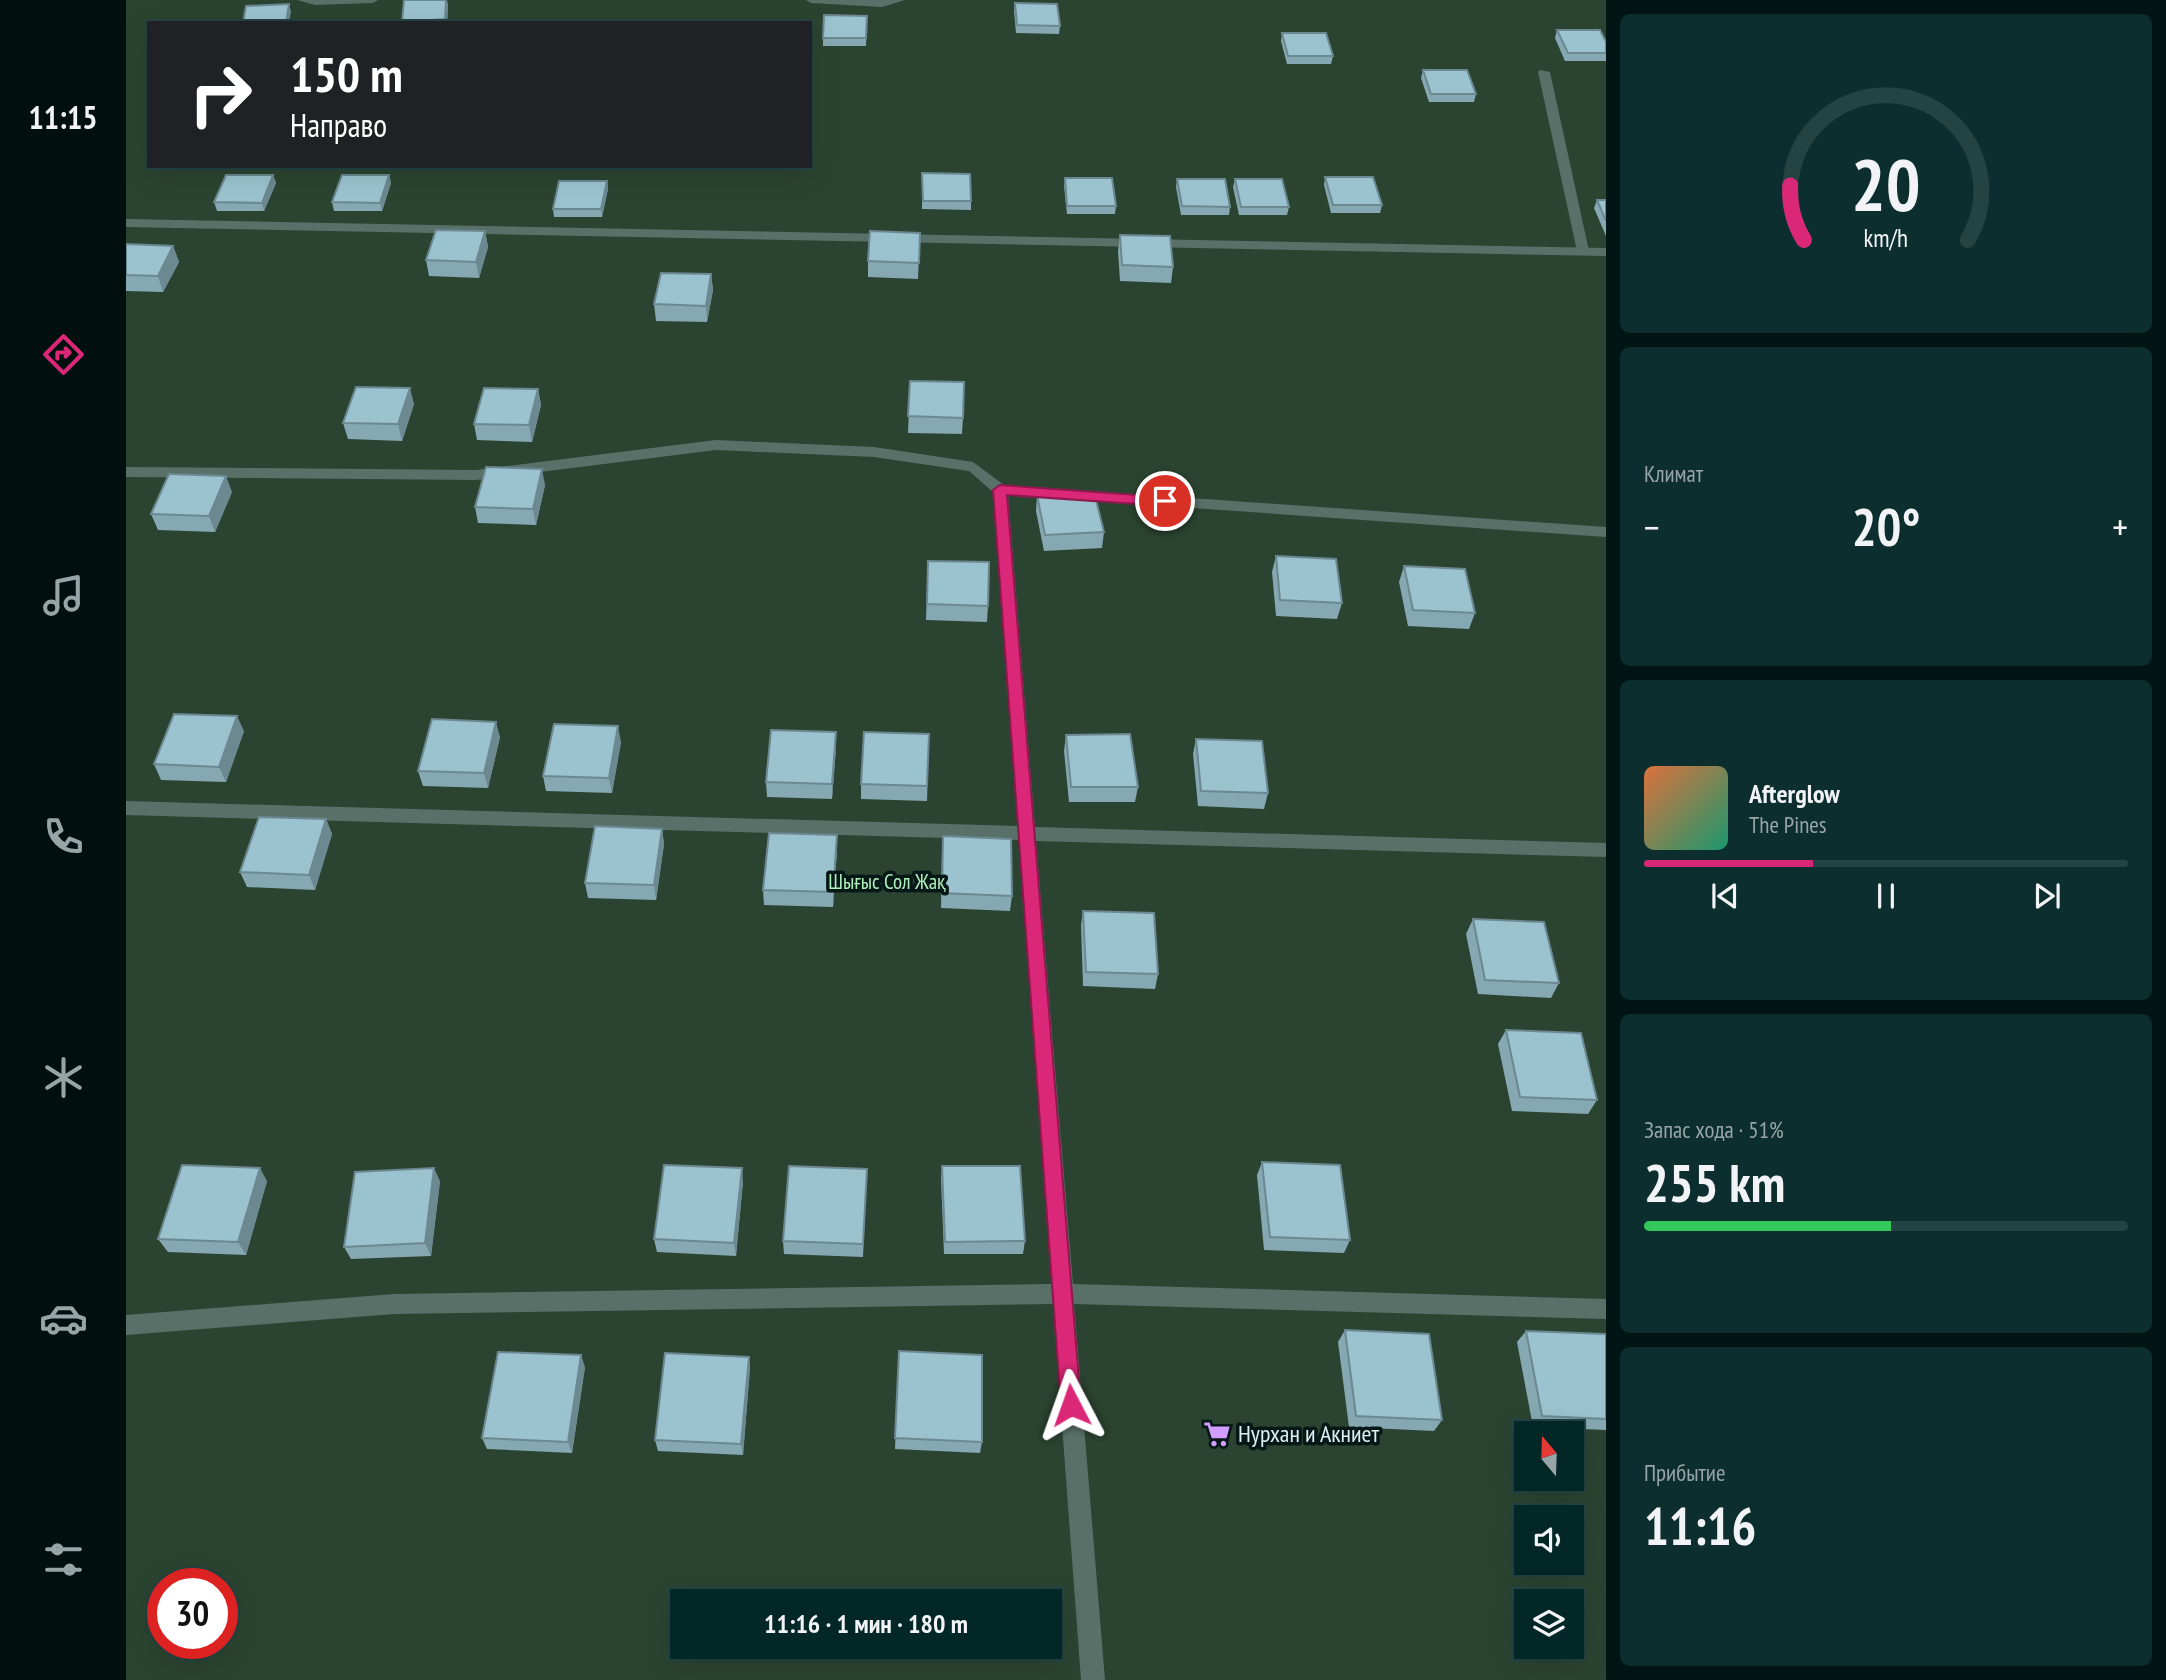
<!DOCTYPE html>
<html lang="ru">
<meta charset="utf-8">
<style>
body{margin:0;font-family:"PT Sans Narrow",sans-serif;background:#0d2e2e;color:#f1f3f6;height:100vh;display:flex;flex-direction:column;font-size:26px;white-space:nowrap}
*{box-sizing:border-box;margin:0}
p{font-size:23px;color:#97a5a7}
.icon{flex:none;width:38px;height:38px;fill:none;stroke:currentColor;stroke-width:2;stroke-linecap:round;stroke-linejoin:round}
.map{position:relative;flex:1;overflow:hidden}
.drawer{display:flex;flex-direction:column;gap:14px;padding:14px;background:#021515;width:560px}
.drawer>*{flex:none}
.top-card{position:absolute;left:21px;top:21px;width:665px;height:147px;border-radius:0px;box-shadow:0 7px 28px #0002,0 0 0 2px #244343;background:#202124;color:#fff;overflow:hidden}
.needle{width:46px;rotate:341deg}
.fabs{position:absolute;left:1388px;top:1421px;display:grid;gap:14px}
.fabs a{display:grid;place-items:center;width:70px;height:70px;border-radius:0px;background:#032626;box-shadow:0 7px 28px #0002,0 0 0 2px #244343;font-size:35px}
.speed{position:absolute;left:21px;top:1568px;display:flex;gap:14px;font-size:35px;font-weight:700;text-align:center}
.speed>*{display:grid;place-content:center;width:91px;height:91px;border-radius:50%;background:#032626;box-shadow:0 7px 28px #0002,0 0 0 2px #244343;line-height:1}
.speed .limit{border:10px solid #d22;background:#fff;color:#111}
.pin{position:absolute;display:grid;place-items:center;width:60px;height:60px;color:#fff;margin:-30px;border:4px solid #fff;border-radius:50%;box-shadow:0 2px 7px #0007}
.me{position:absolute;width:77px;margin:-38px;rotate:356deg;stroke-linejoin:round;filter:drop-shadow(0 0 5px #0008)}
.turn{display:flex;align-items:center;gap:24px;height:147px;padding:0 28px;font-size:32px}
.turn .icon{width:91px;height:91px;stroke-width:2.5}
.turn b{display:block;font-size:49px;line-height:60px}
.big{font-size:52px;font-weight:800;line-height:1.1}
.drawer .tile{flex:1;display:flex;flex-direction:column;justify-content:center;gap:10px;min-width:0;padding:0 24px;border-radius:10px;background:#0d2e2e}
.drawer .dial{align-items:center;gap:0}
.dial svg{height:182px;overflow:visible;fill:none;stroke:#244343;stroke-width:7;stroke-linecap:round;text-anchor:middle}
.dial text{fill:#f1f3f6;stroke:none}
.song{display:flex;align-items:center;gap:21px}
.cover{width:84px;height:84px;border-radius:10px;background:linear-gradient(135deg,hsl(20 70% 55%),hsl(160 70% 35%))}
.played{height:7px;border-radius:4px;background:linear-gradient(90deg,#db2777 35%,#244343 35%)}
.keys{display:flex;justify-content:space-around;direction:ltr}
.heat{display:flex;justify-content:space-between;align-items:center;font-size:38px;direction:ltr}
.charge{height:10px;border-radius:5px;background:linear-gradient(90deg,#34c759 51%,#244343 0)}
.trip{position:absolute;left:544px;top:1589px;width:392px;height:70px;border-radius:0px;background:#032626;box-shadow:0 7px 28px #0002,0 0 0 2px #244343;font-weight:800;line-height:70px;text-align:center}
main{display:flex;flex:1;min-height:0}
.menu{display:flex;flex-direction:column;width:126px;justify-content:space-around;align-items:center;background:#010f0f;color:#97a5a7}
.menu .icon{width:49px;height:49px}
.menu .active{color:#db2777}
.menu b{font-size:32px;color:#f1f3f6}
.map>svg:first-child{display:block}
.green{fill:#2b4431;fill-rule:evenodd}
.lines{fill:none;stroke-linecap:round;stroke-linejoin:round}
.lane{fill:#597069;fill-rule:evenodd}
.street{fill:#597069;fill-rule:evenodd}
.wall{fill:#85a8b2}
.shaded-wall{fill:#6c8891}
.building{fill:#9bc3cf;stroke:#6c8891;stroke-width:2}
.route{fill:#db2777;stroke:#8e194d;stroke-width:2}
.labels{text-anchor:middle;stroke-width:7;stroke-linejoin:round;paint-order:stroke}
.park-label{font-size:21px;fill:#aef0bc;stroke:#061717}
.near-poi-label{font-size:24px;fill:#dcf2f2;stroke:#061717;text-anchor:start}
</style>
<main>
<nav class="menu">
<b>11:15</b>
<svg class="icon active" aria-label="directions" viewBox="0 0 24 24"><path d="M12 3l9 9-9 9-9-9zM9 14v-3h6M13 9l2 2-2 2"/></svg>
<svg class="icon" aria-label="music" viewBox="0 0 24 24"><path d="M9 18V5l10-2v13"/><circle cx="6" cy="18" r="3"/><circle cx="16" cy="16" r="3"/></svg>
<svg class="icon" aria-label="phone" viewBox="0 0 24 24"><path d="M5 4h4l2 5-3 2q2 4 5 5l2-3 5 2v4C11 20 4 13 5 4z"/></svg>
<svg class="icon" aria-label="climate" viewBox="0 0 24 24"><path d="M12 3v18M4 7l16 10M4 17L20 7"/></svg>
<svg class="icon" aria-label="car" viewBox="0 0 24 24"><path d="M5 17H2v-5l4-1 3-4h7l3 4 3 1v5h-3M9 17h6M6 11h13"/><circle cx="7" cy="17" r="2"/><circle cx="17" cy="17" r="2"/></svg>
<svg class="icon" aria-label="filters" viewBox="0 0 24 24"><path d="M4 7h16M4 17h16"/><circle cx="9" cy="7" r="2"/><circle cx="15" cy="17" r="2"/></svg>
</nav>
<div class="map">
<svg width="1480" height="1680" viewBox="0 0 1480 1680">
<rect width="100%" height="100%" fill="#043233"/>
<path class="green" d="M0,0h1480v1680h-1480zM23,23h661v143h-661zM1400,1433h46v46h-46zM1400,1517h46v46h-46zM37,1584h59v59h-59zM556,1601h368v46h-368zM1400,1601h46v46h-46z"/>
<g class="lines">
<path class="lane" d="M1414,70l10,2 39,179 -6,4 -6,-4 -39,-179z"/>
<g class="street">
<path d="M171,0h81l-5,3 -58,2z"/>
<path d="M680,0h99l-23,7 -71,-4z"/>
<path d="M0,219l1480,29v8l-1480,-29z"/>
<path d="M590,440l158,7 99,15 31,23 602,42v10l-598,-42 27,332 571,16v14l-570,-16 37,443 533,15v20l-532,-15 31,376h-24l-28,-376 -659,10 -268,21v-20l268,-21 658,-10 -33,-444 -893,-25v-14l892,25 -25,-334 -24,-21 -95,-14 -158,-7 -240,30 -350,-3v-10l350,3z"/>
</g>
</g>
<g class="wall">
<path d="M278,0h43l1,6 -1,17h-45z"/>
<path d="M889,3l45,23 -1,8 -43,-1 -2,-22z"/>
<path d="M741,16l-1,30h-43v-8z"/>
<path d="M1431,30l49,12v19h-41l-10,-23z"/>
<path d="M1156,33l51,23 -2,8h-44l-6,-23z"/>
<path d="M1297,70l53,24 -2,8h-45l-8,-24z"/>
<path d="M796,173l49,28v9l-49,-1z"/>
<path d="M147,175l3,8 -12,28h-47l-3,-9z"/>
<path d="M263,175l2,8 -9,28h-48l-2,-9z"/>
<path d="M1199,177l57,28 -2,8h-49l-7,-28z"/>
<path d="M939,178l51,28 -1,8h-48l-3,-28z"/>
<path d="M1051,179l53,28 -1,8h-48l-5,-28z"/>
<path d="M1109,179l54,28 -2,8h-48l-6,-28z"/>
<path d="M481,181l1,8 -6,28h-48l-1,-8z"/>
<path d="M1471,200h9v36l-12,-28z"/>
<path d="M359,231l3,16 -9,31 -50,-2 -3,-16z"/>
<path d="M794,233l-2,46 -50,-2v-16z"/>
<path d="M994,235l53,32 -2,16 -51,-2 -2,-30z"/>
<path d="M0,244l47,2 6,16 -16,30 -37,-1z"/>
<path d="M585,274l2,16 -6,32 -51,-1 -2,-17z"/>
<path d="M784,381l53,37 -1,16 -54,-1z"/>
<path d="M412,389l3,16 -9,37 -55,-2 -3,-16z"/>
<path d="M288,404l-12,37 -54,-2 -5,-16z"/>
<path d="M419,485l-9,40 -58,-2 -3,-16z"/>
<path d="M106,492l-17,40 -57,-2 -7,-16z"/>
<path d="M911,495l67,37 -2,16 -58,3 -8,-40z"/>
<path d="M1150,556l66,47 -5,16 -61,-3 -4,-44z"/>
<path d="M802,561l60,45 -1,16 -61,-2z"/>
<path d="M1278,566l71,47 -6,16 -61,-3 -9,-44z"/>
<path d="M118,731l-18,51 -65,-2 -7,-16z"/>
<path d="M710,732v16l-4,51 -65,-2 -1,-15z"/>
<path d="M803,734l-2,67 -66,-2v-15z"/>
<path d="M940,735l72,52 -3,15h-66l-5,-51z"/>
<path d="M374,737l-12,51 -65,-2 -5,-15z"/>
<path d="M1070,739l72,54 -4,16 -66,-3 -5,-52z"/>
<path d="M495,742l-9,51 -66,-2 -3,-15z"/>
<path d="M200,819l6,15 -17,56 -68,-3 -7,-15z"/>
<path d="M536,829l2,15 -8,56 -68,-2 -3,-15z"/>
<path d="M711,835v15l-4,57 -69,-2 -1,-15z"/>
<path d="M816,851l70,45 -2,15 -69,-3z"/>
<path d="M957,911l75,63 -3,15 -72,-3 -2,-61z"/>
<path d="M1347,919l86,64 -8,15 -73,-4 -12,-60z"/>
<path d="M1380,1030l91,70 -9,14 -76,-3 -14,-67z"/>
<path d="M1136,1162l88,78 -6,13 -80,-3 -7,-75z"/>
<path d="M816,1166l83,75 -2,13h-79l-3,-75z"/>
<path d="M741,1169l-4,88 -79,-3 -1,-13z"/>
<path d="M141,1181l-21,74 -78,-3 -10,-13z"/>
<path d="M314,1181l-9,75 -80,3 -7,-12z"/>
<path d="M617,1181l-7,75 -79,-4 -3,-13z"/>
<path d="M1219,1330l97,90 -8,11 -85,-4 -11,-85z"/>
<path d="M1400,1331l80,3v96l-73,-3 -16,-85z"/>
<path d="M773,1351l83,91 -2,11 -85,-4z"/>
<path d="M623,1357l1,11 -7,87 -85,-4 -3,-11z"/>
<path d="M459,1367l-13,86 -85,-4 -5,-11z"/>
</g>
<g class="shaded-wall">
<path d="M320,0l2,6 -1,17h-1l-1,-4z"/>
<path d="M163,4l2,8 -2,11h-3z"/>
<path d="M147,175l3,8 -12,28 -2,-8z"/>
<path d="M263,175l2,8 -9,28 -2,-8z"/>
<path d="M481,181l1,8 -6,28 -1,-8z"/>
<path d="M359,231l3,16 -9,31 -3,-16z"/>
<path d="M47,246l6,16 -16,30 -5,-16z"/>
<path d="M585,274l2,16 -6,32 -1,-16z"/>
<path d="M284,388l4,16 -12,37 -4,-17z"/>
<path d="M412,389l3,16 -9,37 -3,-17z"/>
<path d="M416,469l3,16 -9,40 -3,-16z"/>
<path d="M100,476l6,16 -17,40 -6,-16z"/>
<path d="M111,716l7,15 -18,51 -7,-15z"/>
<path d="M370,722l4,15 -12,51 -4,-15z"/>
<path d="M492,726l3,16 -9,51 -3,-15z"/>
<path d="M710,732v16l-4,51v-15z"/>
<path d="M200,819l6,15 -17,56 -6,-15z"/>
<path d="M536,829l2,15 -8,56 -2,-15z"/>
<path d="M711,835v15l-4,57v-15z"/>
<path d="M134,1168l7,13 -21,74 -8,-13z"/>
<path d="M308,1168l6,13 -9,75 -6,-13z"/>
<path d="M616,1168l1,13 -7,75 -2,-13z"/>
<path d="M455,1355l4,12 -13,86 -4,-11z"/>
<path d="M623,1357l1,11 -7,87 -2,-11z"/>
</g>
<g class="building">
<path d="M278,0h42l-1,19 -43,3z"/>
<path d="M889,3l42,1 3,22 -43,-1z"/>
<path d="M163,4l-3,19h-43l3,-17z"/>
<path d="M698,15l43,1 -1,22h-43z"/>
<path d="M1431,30h43l6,12v11h-38z"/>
<path d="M1156,33h44l7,23h-45z"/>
<path d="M1297,70h44l9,24h-45z"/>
<path d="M796,173l48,1 1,27h-48z"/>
<path d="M100,175h47l-11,28 -48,-1z"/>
<path d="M216,175h47l-9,28 -48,-1z"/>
<path d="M1199,177h48l9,28h-49z"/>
<path d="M939,178h47l4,28h-49z"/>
<path d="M1051,179h48l5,28 -48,-1z"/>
<path d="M1109,179h47l7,28h-48z"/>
<path d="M433,181h48l-6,28h-48z"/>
<path d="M1471,200h9v21z"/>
<path d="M310,230l49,1 -9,31 -50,-2z"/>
<path d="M744,231l50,2 -1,30 -51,-2z"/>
<path d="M994,235l50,1 3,31 -51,-2z"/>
<path d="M0,244l47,2 -15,30 -32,-1z"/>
<path d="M535,273l50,1 -5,32 -52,-2z"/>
<path d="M784,381l54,1 -1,36 -55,-2z"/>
<path d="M230,387l54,1 -12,36 -55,-1z"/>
<path d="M358,388l54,1 -9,36 -55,-1z"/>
<path d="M360,467l56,2 -9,40 -58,-2z"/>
<path d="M43,474l57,2 -17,40 -58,-2z"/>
<path d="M968,492l10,40 -59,3 -8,-40z"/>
<path d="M1150,556l60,3 6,44 -62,-3z"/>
<path d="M802,561l61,1 -1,44 -61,-2z"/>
<path d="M1278,566l61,3 10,44 -62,-3z"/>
<path d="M48,714l63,2 -18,51 -65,-3z"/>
<path d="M306,719l64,3 -12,51 -66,-2z"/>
<path d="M428,724l64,2 -9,52 -66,-2z"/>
<path d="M645,730l65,2 -4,52 -66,-2z"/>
<path d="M738,732l65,2 -2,52 -66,-2z"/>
<path d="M1004,734l8,53h-67l-5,-52z"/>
<path d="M1070,739l66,2 6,52 -67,-2z"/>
<path d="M133,817l67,2 -17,56 -69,-3z"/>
<path d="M469,826l67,3 -8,56 -69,-2z"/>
<path d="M643,833l68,2 -4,57 -70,-2z"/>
<path d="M817,836l68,3 1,57 -70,-3z"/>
<path d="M957,911l71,2 4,61 -72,-2z"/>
<path d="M1347,919l71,3 15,61 -74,-3z"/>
<path d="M1380,1030l75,3 16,67 -77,-3z"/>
<path d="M1136,1162l78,3 10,75 -80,-3z"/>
<path d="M56,1165l78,3 -22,74 -80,-3z"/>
<path d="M538,1165l78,3 -8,75 -80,-4z"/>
<path d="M663,1166l78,3 -4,75 -80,-3z"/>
<path d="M816,1166h78l5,75 -80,1z"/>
<path d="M308,1168l-9,75 -81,4 11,-75z"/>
<path d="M1219,1330l84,4 13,86 -86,-4z"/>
<path d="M1400,1331l80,3v85l-64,-3z"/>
<path d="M773,1351l83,4v87l-87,-4z"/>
<path d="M372,1352l83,3 -13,87 -86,-4z"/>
<path d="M539,1353l84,4 -8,87 -86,-4z"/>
</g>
<path class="route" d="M874,485l165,12 7,4 -7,5 -158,-11 74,910 -3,7 -7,2 -7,-2 -3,-7 -68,-915z"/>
<defs>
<symbol id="supermarket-bare" viewBox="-9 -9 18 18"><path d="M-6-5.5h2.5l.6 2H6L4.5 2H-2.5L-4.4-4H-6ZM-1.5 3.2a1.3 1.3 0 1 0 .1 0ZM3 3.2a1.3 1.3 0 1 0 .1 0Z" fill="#d19dfe" stroke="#061717" stroke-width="2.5" paint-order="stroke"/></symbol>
</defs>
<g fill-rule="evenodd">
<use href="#supermarket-bare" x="1072" y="1415" width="38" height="38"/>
</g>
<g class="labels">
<g class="park-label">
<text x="761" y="889">Шығыс Сол Жақ</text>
</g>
<g class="near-poi-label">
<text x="1112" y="1442">Нурхан и Акниет</text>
</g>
</g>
</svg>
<div class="fabs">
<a><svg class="needle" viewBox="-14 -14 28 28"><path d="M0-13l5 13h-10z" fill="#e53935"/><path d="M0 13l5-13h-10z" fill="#97a5a7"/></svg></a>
<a><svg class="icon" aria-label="sound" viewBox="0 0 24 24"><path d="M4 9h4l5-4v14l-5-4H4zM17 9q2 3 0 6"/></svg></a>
<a><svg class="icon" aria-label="layers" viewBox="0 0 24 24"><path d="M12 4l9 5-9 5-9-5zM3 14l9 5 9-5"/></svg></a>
</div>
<div class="speed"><div class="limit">30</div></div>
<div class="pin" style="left:1039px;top:501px;background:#d93025"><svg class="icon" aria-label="arrive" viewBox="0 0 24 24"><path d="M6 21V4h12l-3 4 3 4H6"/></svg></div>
<svg class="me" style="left:945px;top:1405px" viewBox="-20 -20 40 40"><path d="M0-17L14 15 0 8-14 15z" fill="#db2777" stroke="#fff" stroke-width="4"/></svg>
<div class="trip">11:16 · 1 мин · 180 m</div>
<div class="top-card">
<div class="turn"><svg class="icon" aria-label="right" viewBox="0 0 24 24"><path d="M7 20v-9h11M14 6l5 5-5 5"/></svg><div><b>150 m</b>Направо</div></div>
</div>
</div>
<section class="drawer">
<div class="tile dial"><svg viewBox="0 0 100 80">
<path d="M14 69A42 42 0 1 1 86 69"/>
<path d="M14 69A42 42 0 0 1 8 45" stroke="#db2777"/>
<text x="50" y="56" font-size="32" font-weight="700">20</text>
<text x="50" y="72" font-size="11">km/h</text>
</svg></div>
<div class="tile"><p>Климат</p>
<div class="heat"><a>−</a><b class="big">20°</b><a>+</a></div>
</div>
<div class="tile">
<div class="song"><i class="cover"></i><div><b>Afterglow</b><p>The Pines</p></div></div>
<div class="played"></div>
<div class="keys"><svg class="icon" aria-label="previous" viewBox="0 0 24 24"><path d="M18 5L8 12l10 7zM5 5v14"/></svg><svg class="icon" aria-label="pause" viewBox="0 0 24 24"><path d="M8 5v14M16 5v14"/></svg><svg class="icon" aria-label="next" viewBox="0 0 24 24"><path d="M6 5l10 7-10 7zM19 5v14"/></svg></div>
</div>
<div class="tile"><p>Запас хода · 51%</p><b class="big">255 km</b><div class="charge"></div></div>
<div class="tile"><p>Прибытие</p><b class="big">11:16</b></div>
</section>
</main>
